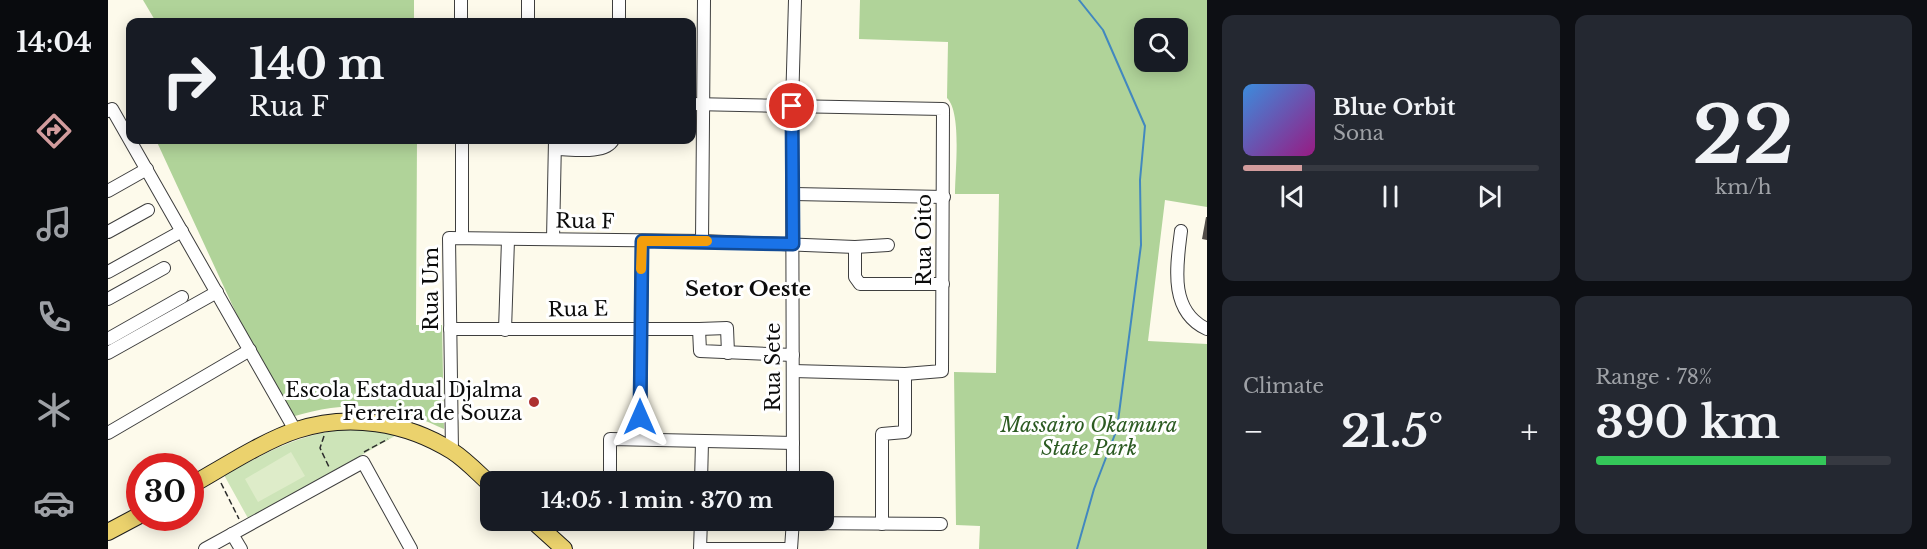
<!DOCTYPE html>
<meta charset="utf-8">
<style>
body{margin:0;font-family:"Libre Baskerville",serif;background:#242831;color:#f1f3f6;height:100vh;display:flex;flex-direction:column;font-size:22px;white-space:nowrap}
*{box-sizing:border-box;margin:0}
p{font-size:20px;color:#9ea1a6}
.icon{flex:none;width:33px;height:33px;fill:none;stroke:currentColor;stroke-width:2;stroke-linecap:round;stroke-linejoin:round}
.map{position:relative;flex:1;overflow:hidden}
.details{display:flex;flex-direction:column;gap:15px;padding:15px;background:#0d0f14;width:720px}
.details>*{flex:none}
.banner{position:absolute;left:18px;top:18px;width:570px;height:126px;border-radius:12px;box-shadow:0 3px 15px #0003;background:#171b24;color:#f1f3f6;overflow:hidden}
.tools{position:absolute;left:1026px;top:18px;display:grid;gap:12px}
.tools a{display:grid;place-items:center;width:54px;height:54px;border-radius:12px;background:#171b24;box-shadow:0 3px 15px #0003;font-size:30px}
.speed{position:absolute;left:18px;top:453px;display:flex;gap:12px;font-size:30px;font-weight:700;text-align:center}
.speed>*{display:grid;place-content:center;width:78px;height:78px;border-radius:50%;background:#171b24;box-shadow:0 3px 15px #0003;line-height:1}
.speed .limit{border:9px solid #d22;background:#fff;color:#111}
.pin{position:absolute;display:grid;place-items:center;width:51px;height:51px;color:#fff;margin:-26px;border:3px solid #fff;border-radius:50%;box-shadow:0 2px 6px #0007}
.me{position:absolute;width:66px;margin:-33px;rotate:0deg;stroke-linejoin:round;filter:drop-shadow(0 0 4px #0008)}
.turn{display:flex;align-items:center;gap:21px;height:126px;padding:0 24px;font-size:27px}
.turn .icon{width:78px;height:78px;stroke-width:2.5}
.turn b{display:block;font-size:42px;line-height:51px}
.big{font-size:45px;font-weight:700;line-height:1.1}
.details .tile{flex:1;display:flex;flex-direction:column;justify-content:center;gap:9px;min-width:0;padding:0 21px;border-radius:12px;background:#242831}
.details .dial{align-items:center;gap:0}
.dial b{font-size:78px;line-height:1}
.song{display:flex;align-items:center;gap:18px}
.cover{width:72px;height:72px;border-radius:9px;background:linear-gradient(135deg,hsl(210 70% 55%),hsl(310 70% 35%))}
.played{height:6px;border-radius:3px;background:linear-gradient(90deg,#d29c9d 20%,#363941 20%)}
.keys{display:flex;justify-content:space-around;direction:ltr}
.heat{display:flex;justify-content:space-between;align-items:center;font-size:33px;direction:ltr}
.charge{height:9px;border-radius:4px;background:linear-gradient(90deg,#34c759 78%,#363941 0)}
.details .tiles{flex:1;display:grid;gap:15px;grid-template-columns:repeat(2,1fr)}
.trip{position:absolute;left:372px;top:471px;width:354px;height:60px;border-radius:12px;background:#171b24;box-shadow:0 3px 15px #0003;font-weight:700;line-height:60px;text-align:center}
main{display:flex;flex:1;min-height:0}
.dock{display:flex;flex-direction:column;width:108px;justify-content:space-around;align-items:center;background:#090b0e;color:#9ea1a6}
.dock .icon{width:42px;height:42px}
.dock .active{color:#d29c9d}
.dock b{font-size:27px;color:#f1f3f6}
.map>svg:first-child{display:block}
.green{fill:#cde4b8}
.forest{fill:#b0d399;fill-rule:evenodd}
.pitch{fill:#deecc9}
.lines{fill:none;stroke-linecap:round;stroke-linejoin:round}
.stream{stroke:#4288bf;stroke-width:2}
.building{fill:#524d48}
.minor-casing{stroke:#3e3e3e;stroke-width:14}
.major-casing{stroke:#1c1c1c;stroke-width:18}
.path{stroke:#2d2d2d;stroke-width:1.5;stroke-dasharray:6 3;stroke-linecap:butt}
.minor{stroke:#fff;stroke-width:12}
.major{stroke:#ebd26d;stroke-width:16}
.route-casing{stroke:#114b97;stroke-width:15}
.route{stroke:#1a73e8;stroke-width:10}
.slow{stroke:#f59e0b;stroke-width:10}
.poi-dot{fill:#ad3131;stroke:#fff;stroke-width:2}
.labels{text-anchor:middle;stroke-width:6;stroke-linejoin:round;paint-order:stroke}
.street-label{font-size:20px;fill:#0b0b0b;stroke:#fff}
.poi-label{font-size:20px;fill:#0b0b0b;stroke:#fff;text-anchor:end}
.park-label{font-size:20px;font-style:italic;fill:#2c5b22;stroke:#fff}
.neighbourhood-label{font-size:21px;font-weight:bold;fill:#0b0b0b;stroke:#fff}
</style>
<main>
<nav class="dock">
<b>14:04</b>
<svg class="icon active" aria-label="directions" viewBox="0 0 24 24"><path d="M12 3l9 9-9 9-9-9zM9 14v-3h6M13 9l2 2-2 2"/></svg>
<svg class="icon" aria-label="music" viewBox="0 0 24 24"><path d="M9 18V5l10-2v13"/><circle cx="6" cy="18" r="3"/><circle cx="16" cy="16" r="3"/></svg>
<svg class="icon" aria-label="phone" viewBox="0 0 24 24"><path d="M5 4h4l2 5-3 2q2 4 5 5l2-3 5 2v4C11 20 4 13 5 4z"/></svg>
<svg class="icon" aria-label="climate" viewBox="0 0 24 24"><path d="M12 3v18M4 7l16 10M4 17L20 7"/></svg>
<svg class="icon" aria-label="car" viewBox="0 0 24 24"><path d="M5 17H2v-5l4-1 3-4h7l3 4 3 1v5h-3M9 17h6M6 11h13"/><circle cx="7" cy="17" r="2"/><circle cx="17" cy="17" r="2"/></svg>
</nav>
<div class="map">
<svg width="1099" height="549" viewBox="0 0 1099 549">
<rect width="100%" height="100%" fill="#fdfaeb"/>
<path class="green" d="M256,428l36,5 -151,87 -25,-45c53,-27 78,-44 140,-47z"/>
<g class="forest">
<path d="M35,0h271v22h-258z"/>
<path d="M752,0h347v207l-42,-7 -17,141 59,3v205h-228l1,-23 -24,-1 -2,-153 42,1 3,-179h-44c0,-23 7,-81 -8,-96l1,-56 -89,-3zM1070,28v34h-34v-34z"/>
<path d="M48,140h261l-1,185h26l2,104c-17,-7 -35,-17 -53,-20 -36,-7 -72,-1 -106,10z"/>
</g>
<path class="pitch" d="M183,452l14,24 -47,26 -13,-23z"/>
<g class="lines">
<path class="stream" d="M969,549l17,-60 23,-60 24,-184 -1,-65 5,-54 -42,-96 -24,-30"/>
</g>
<path class="building" d="M1098,217h1v23l-5,-1z"/>
<g class="lines">
<defs>
<g id="minor">
<path d="M353,0v22"/>
<path d="M420,0v22"/>
<path d="M511,22v-22"/>
<path d="M584,104l251,5 -1,262 -37,3 -112,-3"/>
<path d="M0,111l4,-2 183,321"/>
<path d="M354,140v98"/>
<path d="M447,149c16,0 50,6 58,-9"/>
<path d="M0,191l39,-22"/>
<path d="M686,194l150,3"/>
<path d="M1073,231c-4,33 -13,80 26,98"/>
<path d="M0,232l40,-22"/>
<path d="M445,239l2,-99"/>
<path d="M594,241l2,-241"/>
<path d="M747,247v30l5,7h83"/>
<path d="M0,272l74,-41"/>
<path d="M0,299l56,-31"/>
<path d="M342,329h249l1,22 93,4"/>
<path d="M591,329l28,-1 1,25"/>
<path d="M397,330l3,-90"/>
<path d="M0,339l74,-42"/>
<path d="M0,353l109,-61"/>
<path d="M0,433l142,-83"/>
<path d="M532,439l2,-198"/>
<path d="M344,451l-3,-213 253,3 153,6 33,-2"/>
<path d="M502,482v-43l183,4"/>
<path d="M593,482l1,-40"/>
<path d="M685,482l-1,-376 3,-106"/>
<path d="M593,520l-1,29h91"/>
<path d="M685,523l148,1"/>
<path d="M774,524v-90l23,-2v-58"/>
<path d="M124,534l9,15"/>
<path d="M97,549l158,-87 48,87"/>
<path d="M683,549l2,-29"/>
</g>
<g id="major">
<path d="M82,486c30,-17 75,-46 107,-56 51,-17 109,-8 155,21 14,9 26,22 38,33"/>
<path d="M424,520l32,29"/>
<path d="M0,532l32,-17"/>
</g>
</defs>
<use href="#minor" class="minor-casing"/>
<use href="#major" class="major-casing"/>
<g class="path">
<path d="M216,436l-4,12 9,19"/>
<path d="M256,452l24,-13"/>
<path d="M113,483l18,36"/>
</g>
<use href="#minor" class="minor"/>
<use href="#major" class="major"/>
</g>
<g class="lines">
<defs>
<path id="route" d="M532,417l2,-176 151,3 -1,-138"/>
</defs>
<use href="#route" class="route-casing"/>
<use href="#route" class="route"/>
<path class="slow" d="M533,269l1,-28h65"/>
</g>
<circle class="poi-dot" cx="426" cy="402" r="6"/>
<g class="labels">
<g class="street-label">
<text transform="translate(477 221) rotate(1)" y="7">Rua F</text>
<text transform="translate(816 240) rotate(-90)" y="7">Rua Oito</text>
<text transform="translate(323 289) rotate(-90)" y="7">Rua Um</text>
<text transform="translate(470 309) rotate(-1)" y="7">Rua E</text>
<text transform="translate(665 367) rotate(-90)" y="7">Rua Sete</text>
</g>
<g class="poi-label">
<text x="414" y="397">Escola Estadual Djalma<tspan x="414" dy="23">Ferreira de Souza</tspan></text>
</g>
<g class="park-label">
<text x="981" y="432">Massairo Okamura<tspan x="981" dy="23">State Park</tspan></text>
</g>
<g class="neighbourhood-label">
<text x="640" y="296">Setor Oeste</text>
</g>
</g>
</svg>
<div class="tools">
<a><svg class="icon" aria-label="search" viewBox="0 0 24 24"><circle cx="10" cy="10" r="6"/><path d="M15 15l6 6"/></svg></a>
</div>
<div class="speed"><div class="limit">30</div></div>
<div class="pin" style="left:684px;top:106px;background:#d93025"><svg class="icon" aria-label="arrive" viewBox="0 0 24 24"><path d="M6 21V4h12l-3 4 3 4H6"/></svg></div>
<svg class="me" style="left:532px;top:417px" viewBox="-20 -20 40 40"><path d="M0-17L14 15 0 8-14 15z" fill="#1a73e8" stroke="#fff" stroke-width="4"/></svg>
<div class="trip">14:05 · 1 min · 370 m</div>
<div class="banner">
<div class="turn"><svg class="icon" aria-label="right" viewBox="0 0 24 24"><path d="M7 20v-9h11M14 6l5 5-5 5"/></svg><div><b>140 m</b>Rua F</div></div>
</div>
</div>
<section class="details">
<div class="tiles">
<div class="tile">
<div class="song"><i class="cover"></i><div><b>Blue Orbit</b><p>Sona</p></div></div>
<div class="played"></div>
<div class="keys"><svg class="icon" aria-label="previous" viewBox="0 0 24 24"><path d="M18 5L8 12l10 7zM5 5v14"/></svg><svg class="icon" aria-label="pause" viewBox="0 0 24 24"><path d="M8 5v14M16 5v14"/></svg><svg class="icon" aria-label="next" viewBox="0 0 24 24"><path d="M6 5l10 7-10 7zM19 5v14"/></svg></div>
</div>
<div class="tile dial"><b>22</b><p>km/h</p></div>
<div class="tile"><p>Climate</p>
<div class="heat"><a>−</a><b class="big">21.5°</b><a>+</a></div>
</div>
<div class="tile"><p>Range · 78%</p><b class="big">390 km</b><div class="charge"></div></div>
</div>
</section>
</main>
